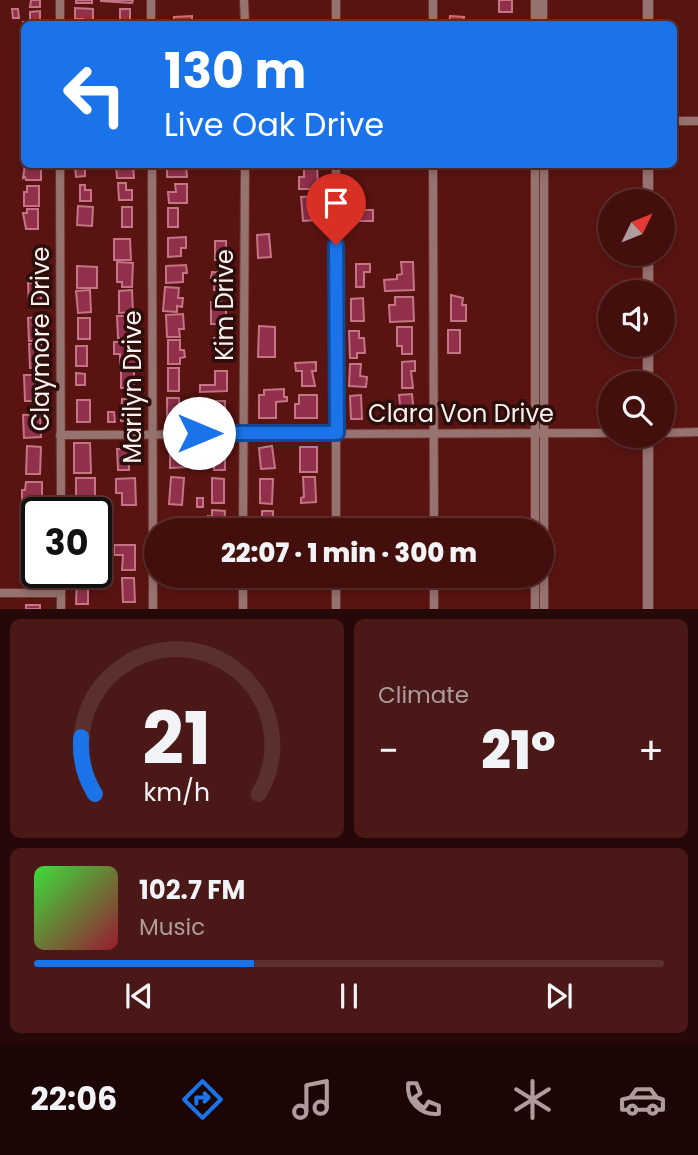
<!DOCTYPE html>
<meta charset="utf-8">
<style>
body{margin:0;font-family:Poppins,sans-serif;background:#4a1816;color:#f1f3f6;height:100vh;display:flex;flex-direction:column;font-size:26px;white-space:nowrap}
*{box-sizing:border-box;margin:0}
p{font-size:23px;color:#af9c9d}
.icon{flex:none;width:38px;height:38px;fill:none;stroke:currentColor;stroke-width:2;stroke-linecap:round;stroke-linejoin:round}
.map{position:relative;height:609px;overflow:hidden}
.sheet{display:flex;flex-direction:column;gap:10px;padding:10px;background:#250807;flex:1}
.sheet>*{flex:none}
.guide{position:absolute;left:21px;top:21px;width:656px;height:147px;border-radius:10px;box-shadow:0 4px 10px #0003,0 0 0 2px #5b2f2e;background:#1a73e8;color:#fff;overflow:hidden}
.needle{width:46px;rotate:47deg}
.controls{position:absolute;left:598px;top:189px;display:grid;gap:14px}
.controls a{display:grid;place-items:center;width:77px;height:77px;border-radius:50%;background:#430f0d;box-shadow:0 4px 10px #0003,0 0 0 2px #5b2f2e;font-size:35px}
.speed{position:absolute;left:21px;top:497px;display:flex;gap:14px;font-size:35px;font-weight:700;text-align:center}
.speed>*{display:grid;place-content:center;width:91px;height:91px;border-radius:50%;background:#430f0d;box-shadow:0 4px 10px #0003,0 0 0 2px #5b2f2e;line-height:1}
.speed .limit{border:4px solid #111;border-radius:10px;background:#fff;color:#111}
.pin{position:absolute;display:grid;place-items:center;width:60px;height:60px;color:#fff;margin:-72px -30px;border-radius:50% 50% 50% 0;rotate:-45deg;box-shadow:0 0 7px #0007}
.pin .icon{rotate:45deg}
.me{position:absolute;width:77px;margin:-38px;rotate:90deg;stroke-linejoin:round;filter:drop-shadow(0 0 5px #0008)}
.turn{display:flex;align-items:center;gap:24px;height:147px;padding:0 28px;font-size:32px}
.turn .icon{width:91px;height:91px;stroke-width:2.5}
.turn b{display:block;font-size:49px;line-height:60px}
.big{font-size:52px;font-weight:800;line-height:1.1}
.sheet .card{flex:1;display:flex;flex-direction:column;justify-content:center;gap:10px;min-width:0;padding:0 24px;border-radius:10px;background:#4a1816}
.sheet .dial{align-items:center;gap:0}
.dial svg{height:182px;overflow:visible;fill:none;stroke:#5b2f2e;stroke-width:7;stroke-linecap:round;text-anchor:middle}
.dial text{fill:#f1f3f6;stroke:none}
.song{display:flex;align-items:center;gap:21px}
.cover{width:84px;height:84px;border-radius:10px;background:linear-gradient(135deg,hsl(120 70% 55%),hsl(350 70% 35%))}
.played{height:7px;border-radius:4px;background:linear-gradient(90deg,#1a73e8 35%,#5b2f2e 35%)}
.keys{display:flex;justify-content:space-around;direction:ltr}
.heat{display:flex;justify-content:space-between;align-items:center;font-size:38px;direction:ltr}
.sheet .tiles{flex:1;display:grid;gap:10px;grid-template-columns:1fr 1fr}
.card:last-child{grid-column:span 2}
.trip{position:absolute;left:144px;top:518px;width:410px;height:70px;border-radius:35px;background:#430f0d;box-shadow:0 4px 10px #0003,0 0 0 2px #5b2f2e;font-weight:800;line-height:70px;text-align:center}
.tab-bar{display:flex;height:112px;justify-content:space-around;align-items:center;background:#1b0605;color:#af9c9d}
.tab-bar .icon{width:49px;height:49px}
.tab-bar .current{color:#1a73e8}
.tab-bar b{font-size:32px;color:#f1f3f6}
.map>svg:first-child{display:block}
.building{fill:#90304b;stroke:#c47485;stroke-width:2}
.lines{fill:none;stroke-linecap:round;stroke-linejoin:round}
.minor-casing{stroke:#703330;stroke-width:10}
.tertiary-casing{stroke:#703330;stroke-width:12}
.minor{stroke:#96736e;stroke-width:8}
.tertiary{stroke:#96736e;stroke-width:10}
.route-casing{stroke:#114b97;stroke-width:18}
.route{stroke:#1a73e8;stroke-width:12}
.labels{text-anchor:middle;stroke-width:7;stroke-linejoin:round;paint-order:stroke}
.street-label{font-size:24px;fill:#faf1f0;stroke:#2c0e0b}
</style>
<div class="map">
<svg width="698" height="609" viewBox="0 0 698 609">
<rect width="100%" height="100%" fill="#591411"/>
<g class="building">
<path d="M31,0h9v7h-10z"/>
<rect x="76" y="0" width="16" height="3"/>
<path d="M101,0h32l-1,3 -31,-2z"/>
<rect x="499" y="0" width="13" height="12"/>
<path d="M75,8l18,1v15h-10v-5h-8z"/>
<path d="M12,9h6l1,9h-6z"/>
<rect x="120" y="9" width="10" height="15"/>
<path d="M40,11v13h-16l-1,7v-9h7v-10z"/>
<path d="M192,16v8h-18v-7z"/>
<path d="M450,16l14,1 -1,7h-14z"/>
<path d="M25,164h9l1,5 6,-1v12h-15l-1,-3 -2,1z"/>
<path d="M75,164h19v4l-9,1v7l-9,1z"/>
<path d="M116,164h17l1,14h-17z"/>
<path d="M177,164h9l1,13h-20v-11z"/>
<path d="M317,164l1,25h-19v-12h5v-12z"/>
<path d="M118,183h8v7h6v10h-13z"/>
<path d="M175,184h12v19h-18l-1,-11h8z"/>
<path d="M80,185h5v5h6v11h-11z"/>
<path d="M27,186h12v20h-15v-14h3z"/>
<path d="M316,196l2,24 -15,1 -2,-24z"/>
<path d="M356,199h8v11h9v11h-17z"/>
<path d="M78,206l15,1 -1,19 -15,-1z"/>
<rect x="122" y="207" width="10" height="20"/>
<rect x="168" y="208" width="10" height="19"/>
<path d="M27,209h11v20h-12l-3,-16h4z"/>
<path d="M269,234l2,23 -13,1 -1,-23z"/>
<path d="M186,237v11h-5v8l-13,1v-19z"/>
<path d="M114,239h16l1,21h-17z"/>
<rect x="215" y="241" width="11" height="19"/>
<path d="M117,262l16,1 -1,24h-10v-5h-5z"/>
<path d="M401,262h12l1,28 -29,1 -1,-11 13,-1v-4l5,-1z"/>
<path d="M356,264h14v8h-6v15h-8z"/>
<path d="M186,265l1,8h-4v9l-17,1v-17z"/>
<path d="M77,266l20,1v21h-20z"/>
<path d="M212,272l13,1v17h-11l1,-12h-4z"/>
<path d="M28,283h8l1,6h4v11l-3,1v5h-9z"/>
<path d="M165,287l14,1 -1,10h5l-1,9 -5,-1v6l-14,-1z"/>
<path d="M90,290l1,22 -13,1 -2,-22z"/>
<path d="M132,290l1,22 -14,1v-22z"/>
<path d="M451,295l12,3 -1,7h4v16h-15z"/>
<path d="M395,297h18l1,24 -24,1 -1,-17h6z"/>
<path d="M363,298l1,23h-13v-22z"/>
<path d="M211,302h10v7l5,-1v7h-4l1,9h-12z"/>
<path d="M183,314l1,15h-5l1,8h-13l-1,-22z"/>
<path d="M117,316h14l1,22h-14z"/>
<path d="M40,317l1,24h-12l-1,-23z"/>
<rect x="78" y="318" width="12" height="21"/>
<path d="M259,326l16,1v30h-17z"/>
<path d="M397,327h15v27h-10v-8h-5z"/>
<rect x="448" y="330" width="12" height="23"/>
<path d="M349,331h10v7h5l1,15h-8v5h-7z"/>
<path d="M226,337l1,22 -12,1 -1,-22z"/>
<path d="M168,340h12v10h4l1,7 -5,1v6h-12z"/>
<path d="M114,342h18l-1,13h7v9h-18v-10h-6z"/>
<path d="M29,344h12v24h-11z"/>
<rect x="76" y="346" width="11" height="20"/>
<path d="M415,361v10h-4l2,17h-11v-26z"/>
<path d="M316,362v9h-4l3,15h-13v-15h-6l-1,-8z"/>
<path d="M350,364h11l-1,12 7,1 -1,10 -17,-1z"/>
<rect x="168" y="368" width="11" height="23"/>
<rect x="121" y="370" width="13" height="18"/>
<path d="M215,371h12v20l-27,1v-7h15z"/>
<path d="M76,373l9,1v11h-9z"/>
<path d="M24,375h17l1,10h-5v16h-12z"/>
<path d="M284,389v8h3v4l-11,1v16h-17v-23h5v-5z"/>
<path d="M412,394l2,20 -13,1 -2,-20z"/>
<path d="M299,395h18v23h-22v-14h4z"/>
<path d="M361,395l1,24h-11l-1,-23z"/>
<rect x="167" y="398" width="12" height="24"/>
<path d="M122,399h12l-1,23 -12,-1z"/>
<rect x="77" y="400" width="13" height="22"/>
<path d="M209,401h16v12h-4v9h-10z"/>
<path d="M108,412h6l1,10h-7z"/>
<path d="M40,414l1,23 -17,1 -1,-23z"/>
<path d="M74,443h16l1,30h-17z"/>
<path d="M27,446l14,1 -1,27h-14z"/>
<path d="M272,446l3,22 -14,1 -2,-21z"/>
<path d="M202,447h23v23h-11v-9h-6v-6h-6z"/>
<rect x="300" y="447" width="17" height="25"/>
<path d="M186,448l3,19 -19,1v-19z"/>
<path d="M117,449h12v21h-11z"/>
<path d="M171,477l13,1 -2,27 -13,-1z"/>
<path d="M303,477h12l1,25 -15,1v-5l3,-1z"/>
<rect x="76" y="478" width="19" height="20"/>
<path d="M135,478l1,27h-14v-12h-6v-14z"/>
<path d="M212,478l12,1v24h-12z"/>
<path d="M260,479h13l-1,25 -12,-1z"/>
<path d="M26,482h16v25h-20v-17h3z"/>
<rect x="197" y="498" width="6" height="9"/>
<path d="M212,510l13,1 -1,19h-12l1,-4 -5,-1v-9l4,1z"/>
<rect x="262" y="511" width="11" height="19"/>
<rect x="26" y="517" width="11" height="27"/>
<path d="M114,545h21v25h-13l1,-15h-9z"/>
<path d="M21,553h16v19h4v3l-14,1 -1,-16h-5z"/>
<path d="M77,578h11v26h-12z"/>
<path d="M122,578h12l1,24h-12z"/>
<rect x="26" y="605" width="14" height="4"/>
</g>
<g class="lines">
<defs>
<g id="minor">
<path d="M244,0l1,24"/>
<path d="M336,0v24"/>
<path d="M433,0v24"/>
<path d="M535,0v24"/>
<path d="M543,0v24"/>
<path d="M60,24v-24"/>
<path d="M151,24v-24"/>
<path d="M674,121h24"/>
<path d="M60,164l1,349"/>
<path d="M152,164l1,445"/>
<path d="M336,164v366"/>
<path d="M433,164l1,366"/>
<path d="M535,164v366"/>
<path d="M663,433l35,-1"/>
<path d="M60,435l551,-2"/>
<path d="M243,530l2,-366"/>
<path d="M61,572v37"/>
<path d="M243,576v33"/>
<path d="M336,576v33"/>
<path d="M434,576v33"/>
<path d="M535,576v33"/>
<path d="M0,593h61"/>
<path d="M544,609v-445"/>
</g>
<g id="tertiary">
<path d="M648,0v24"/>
<path d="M648,201v-37"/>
<path d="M648,292v-38"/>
<path d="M648,345v38"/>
<path d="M648,436v173"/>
</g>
</defs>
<use href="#minor" class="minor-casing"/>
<use href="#tertiary" class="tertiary-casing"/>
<use href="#minor" class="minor"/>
<use href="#tertiary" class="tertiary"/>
</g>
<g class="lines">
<defs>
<path id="route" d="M199,433h138l-1,-188"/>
</defs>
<use href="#route" class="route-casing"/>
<use href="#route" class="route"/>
</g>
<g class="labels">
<g class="street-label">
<text transform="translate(225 305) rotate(-90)" y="8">Kim Drive</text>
<text transform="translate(41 339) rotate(-90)" y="8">Claymore Drive</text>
<text transform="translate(133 387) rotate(-90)" y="8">Marilyn Drive</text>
<text x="461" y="422">Clara Von Drive</text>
</g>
</g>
</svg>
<div class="controls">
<a><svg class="needle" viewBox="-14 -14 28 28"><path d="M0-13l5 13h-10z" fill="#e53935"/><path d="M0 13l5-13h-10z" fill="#af9c9d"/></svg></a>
<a><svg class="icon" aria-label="sound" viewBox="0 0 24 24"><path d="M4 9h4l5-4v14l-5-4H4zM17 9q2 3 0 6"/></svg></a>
<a><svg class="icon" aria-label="search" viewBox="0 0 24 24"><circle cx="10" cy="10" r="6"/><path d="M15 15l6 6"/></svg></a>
</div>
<div class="speed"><div class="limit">30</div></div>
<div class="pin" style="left:336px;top:245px;background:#d93025"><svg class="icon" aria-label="arrive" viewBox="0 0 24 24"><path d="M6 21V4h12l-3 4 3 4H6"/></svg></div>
<svg class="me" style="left:199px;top:433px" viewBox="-20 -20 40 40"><circle r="19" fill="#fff"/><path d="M0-13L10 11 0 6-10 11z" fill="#1a73e8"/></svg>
<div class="trip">22:07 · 1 min · 300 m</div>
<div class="guide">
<div class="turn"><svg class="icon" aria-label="left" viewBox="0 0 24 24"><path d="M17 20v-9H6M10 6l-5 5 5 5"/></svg><div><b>130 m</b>Live Oak Drive</div></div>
</div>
</div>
<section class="sheet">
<div class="tiles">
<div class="card dial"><svg viewBox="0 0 100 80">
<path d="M14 69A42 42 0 1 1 86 69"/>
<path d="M14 69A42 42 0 0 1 8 44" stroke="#1a73e8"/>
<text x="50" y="56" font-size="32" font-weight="700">21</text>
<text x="50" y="72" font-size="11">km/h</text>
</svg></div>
<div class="card"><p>Climate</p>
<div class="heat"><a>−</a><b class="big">21°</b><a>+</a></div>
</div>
<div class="card">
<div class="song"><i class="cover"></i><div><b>102.7 FM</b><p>Music</p></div></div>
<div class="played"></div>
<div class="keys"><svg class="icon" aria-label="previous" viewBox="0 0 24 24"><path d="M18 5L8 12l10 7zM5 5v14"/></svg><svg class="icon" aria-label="pause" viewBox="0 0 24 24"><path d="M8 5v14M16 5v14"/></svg><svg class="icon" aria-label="next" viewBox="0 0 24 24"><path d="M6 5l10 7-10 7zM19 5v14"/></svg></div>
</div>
</div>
</section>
<nav class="tab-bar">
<b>22:06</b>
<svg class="icon current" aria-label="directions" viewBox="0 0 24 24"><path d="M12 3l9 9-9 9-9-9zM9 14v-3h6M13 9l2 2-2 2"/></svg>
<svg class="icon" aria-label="music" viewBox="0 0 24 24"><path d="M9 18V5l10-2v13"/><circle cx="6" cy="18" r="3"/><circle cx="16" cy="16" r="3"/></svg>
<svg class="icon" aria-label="phone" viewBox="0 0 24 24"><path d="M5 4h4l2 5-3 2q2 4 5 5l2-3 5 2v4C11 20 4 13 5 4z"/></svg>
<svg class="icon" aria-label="climate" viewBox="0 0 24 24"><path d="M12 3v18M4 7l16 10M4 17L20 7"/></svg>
<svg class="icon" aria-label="car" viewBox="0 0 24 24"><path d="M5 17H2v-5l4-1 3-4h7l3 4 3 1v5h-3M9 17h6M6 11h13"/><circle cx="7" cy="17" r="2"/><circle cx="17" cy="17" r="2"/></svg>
</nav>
